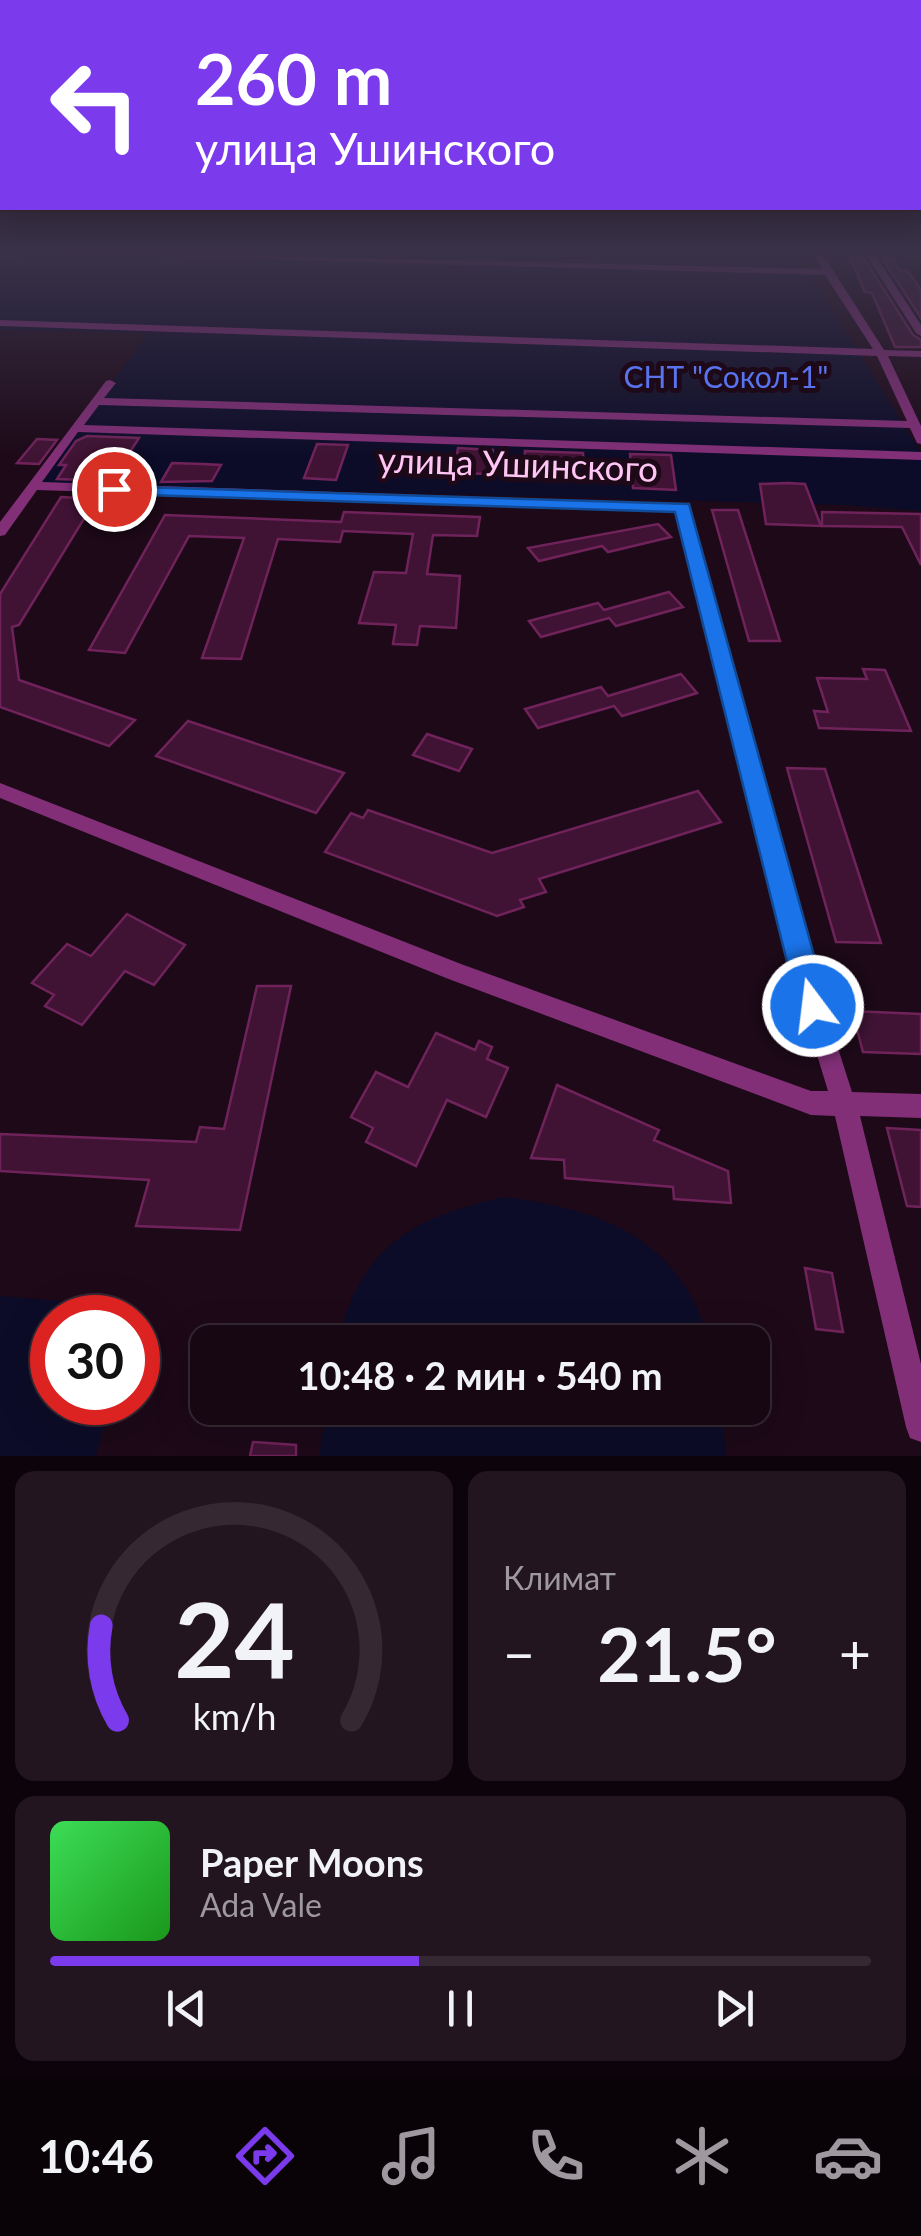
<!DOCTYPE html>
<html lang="ru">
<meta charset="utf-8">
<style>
body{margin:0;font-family:Lato,sans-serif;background:#231520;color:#f1f3f6;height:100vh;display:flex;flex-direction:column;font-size:38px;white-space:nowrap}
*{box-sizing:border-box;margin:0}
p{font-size:32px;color:#9e999f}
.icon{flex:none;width:55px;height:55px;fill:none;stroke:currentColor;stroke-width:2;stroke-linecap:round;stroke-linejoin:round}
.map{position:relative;height:1456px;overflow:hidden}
.panel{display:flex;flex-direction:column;gap:15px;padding:15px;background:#0c040a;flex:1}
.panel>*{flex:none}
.banner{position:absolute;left:0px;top:0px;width:922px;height:210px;box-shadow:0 10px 40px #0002,0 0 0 2px #352832;background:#7c3aed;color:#fff;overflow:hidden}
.speed{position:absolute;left:30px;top:1295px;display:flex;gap:20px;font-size:50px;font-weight:700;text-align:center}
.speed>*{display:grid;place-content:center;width:130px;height:130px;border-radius:50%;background:#160712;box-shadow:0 10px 40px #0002,0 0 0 2px #352832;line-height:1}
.speed .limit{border:15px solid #d22;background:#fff;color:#111}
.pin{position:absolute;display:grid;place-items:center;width:85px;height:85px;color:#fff;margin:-42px;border:5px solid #fff;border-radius:50%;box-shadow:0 2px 10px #0007}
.me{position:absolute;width:110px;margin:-55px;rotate:345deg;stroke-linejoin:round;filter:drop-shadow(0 0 8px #0008)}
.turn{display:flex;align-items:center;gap:35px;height:210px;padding:0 30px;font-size:45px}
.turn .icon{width:130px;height:130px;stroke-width:2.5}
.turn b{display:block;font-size:70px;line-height:85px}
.big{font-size:75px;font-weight:700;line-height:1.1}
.panel .tile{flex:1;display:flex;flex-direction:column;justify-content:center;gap:15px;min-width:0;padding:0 35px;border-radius:20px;background:#231520}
.panel .dial{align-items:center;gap:0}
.dial svg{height:260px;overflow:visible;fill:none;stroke:#352832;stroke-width:7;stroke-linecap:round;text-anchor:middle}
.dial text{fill:#f1f3f6;stroke:none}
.song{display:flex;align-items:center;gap:30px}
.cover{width:120px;height:120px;border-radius:15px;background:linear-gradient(135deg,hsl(130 70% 55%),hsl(120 70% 35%))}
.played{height:10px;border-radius:5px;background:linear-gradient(90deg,#7c3aed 45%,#352832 45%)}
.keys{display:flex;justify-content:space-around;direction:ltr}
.heat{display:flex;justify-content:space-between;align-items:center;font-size:55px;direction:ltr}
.panel .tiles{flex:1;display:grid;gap:15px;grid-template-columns:1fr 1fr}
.tile:last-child{grid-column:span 2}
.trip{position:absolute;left:190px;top:1325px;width:580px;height:100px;border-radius:20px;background:#160712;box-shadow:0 10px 40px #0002,0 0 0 2px #352832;font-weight:700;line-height:100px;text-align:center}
.tab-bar{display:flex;height:160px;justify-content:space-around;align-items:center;background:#090307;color:#9e999f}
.tab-bar .icon{width:70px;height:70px}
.tab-bar .selected{color:#7c3aed}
.tab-bar b{font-size:45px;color:#f1f3f6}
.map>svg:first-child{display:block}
.green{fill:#0d0c28}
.building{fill:#401334;stroke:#6f235a;stroke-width:2.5}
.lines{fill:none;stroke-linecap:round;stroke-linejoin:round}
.minor{fill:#822f78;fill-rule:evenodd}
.route{fill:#1a73e8;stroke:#114b97;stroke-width:2.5}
.labels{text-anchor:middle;stroke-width:10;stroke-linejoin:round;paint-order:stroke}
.far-park-label{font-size:30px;fill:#5873ed;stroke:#1d0918}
.street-label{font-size:35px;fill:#ffc5f4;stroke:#1d0918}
</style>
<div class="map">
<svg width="921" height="1456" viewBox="0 0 921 1456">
<rect width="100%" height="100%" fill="#1d0918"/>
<g class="green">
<path d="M0,253h795l126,199v59l-78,-6 -803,-22 108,-150 -148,-3z"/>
<path d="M503,1197c99,12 177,41 206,145h-371c22,-96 75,-124 165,-145z"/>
<path d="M0,1296l136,11 -3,10 -81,1v84l58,1 -14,53h-96z"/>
<path d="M326,1408h395l5,48h-407z"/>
</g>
<g class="building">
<path d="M850,257h13l50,78 8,5v7h-26l-23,-54 -7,-1z"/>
<path d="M882,258h10l7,12 9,1 13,19v28z"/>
<path d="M87,436l52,2 -9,14 -27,-1 -18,29 -28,-1 9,-14h-7l17,-24z"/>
<path d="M37,439l20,1 -18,24 -22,-1z"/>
<path d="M317,444l31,1 -12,35 -32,-2z"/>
<path d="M458,448l35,2 -2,24 -37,-1z"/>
<path d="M525,451l58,2 1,13 -60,-2z"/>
<path d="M630,454l41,1 5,35 -43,-2z"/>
<path d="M172,463l31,1 18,1 -9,16 -51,1z"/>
<path d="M788,483l17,1 16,42 -55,-2 -6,-40z"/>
<path d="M61,497l35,2 -77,126 -7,2 7,53 116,40 -26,26 -109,-39v-113z"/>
<path d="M712,510h26l42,131h-31z"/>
<path d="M344,512l136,5 -3,19 -44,-1 -6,39 33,2 -4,52 -36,-2 -3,19 -24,-1 3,-19 -37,-2 15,-51 32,1 7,-39 -70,-3 -3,11 -62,-3 -37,120 -39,-1 42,-120 -55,-2 -64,117 -36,-3 76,-135 176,7z"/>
<path d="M822,512l99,2v51l-19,-38 -80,-1z"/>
<path d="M658,524l13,13 -63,15 -6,-6 -63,15 -11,-13z"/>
<path d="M669,592l14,15 -67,19 -7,-8 -68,19 -12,-16 69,-18 6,7z"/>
<path d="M863,669l22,1 26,61 -92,-3 -5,-17 14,1 -11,-34 50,1z"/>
<path d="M681,674l16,19 -75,23 -8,-10 -76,22 -13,-19 76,-22 7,9z"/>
<path d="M188,721l156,52 -28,40 -160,-57z"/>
<path d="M427,734l45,15 -13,22 -46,-16z"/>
<path d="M787,768l38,1 56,174 -45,-1z"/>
<path d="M698,791l23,31 -182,57 7,13 -26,8 4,7 -27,9 -172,-64 26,-39 12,5 5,-8 124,43z"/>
<path d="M127,914l58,31 -31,40 -29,-14 -43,54 -37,-19 9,-11 -22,-12 35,-39 24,12z"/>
<path d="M257,986h34l-51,244 -104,-4 13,-46 -149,-9v-37l196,8 4,-15 24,2z"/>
<path d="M852,1011l69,3v40l-58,-2z"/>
<path d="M436,1033l39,17 4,-9 13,6 -5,12 21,9 -22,49 -39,-17 -31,66 -50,-24 7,-14 -22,-11 25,-45 32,15z"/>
<path d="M557,1085l102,45 -5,10 74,31 3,32 -57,-4 -1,-12 -108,-9 -1,-18 -33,-2z"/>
<path d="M887,1128l34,2v77l-14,-1z"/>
<path d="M805,1268l27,5 11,59 -27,-3z"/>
<path d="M253,1442l43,3v11h-46z"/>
</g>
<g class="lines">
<g class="minor">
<path d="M22,253h130l670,16 -9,-16h9l62,97 37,1v6l-33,-1 33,70v18l-4,-1 -7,-15 -811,-23 -15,20 837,27v8l-843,-28 -36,50 646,22 127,472 37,116 69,2v24l-61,-2 61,248v78l-11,-4 -4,-11 -71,-311 -24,-1 -365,-137 -446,-180v-15l461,181 350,127h17l-35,-115 -116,-465 -640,-21 -32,45 -5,1v-14l106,-141 4,-1 6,3 -12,15 803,23 -30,-65 -877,-30v-6l873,29 -48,-74z"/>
<path d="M865,253h9l47,72v11l-5,-3z"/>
</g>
</g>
<linearGradient id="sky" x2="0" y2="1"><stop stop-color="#10050d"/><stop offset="0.55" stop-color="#3a3248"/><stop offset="1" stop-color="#3a3248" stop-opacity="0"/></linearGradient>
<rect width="921" height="457" fill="url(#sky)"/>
<path class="route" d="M108,486l581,18 139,502 -5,9 -10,4 -10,-4 -5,-9 -123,-494 -561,-18 -8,-5z"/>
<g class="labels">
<g class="far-park-label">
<text x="726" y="388">СНТ "Сокол-1"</text>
</g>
<g class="street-label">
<text transform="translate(518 465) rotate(2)" y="12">улица Ушинского</text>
</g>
</g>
</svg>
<div class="speed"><div class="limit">30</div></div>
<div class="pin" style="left:114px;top:489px;background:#d93025"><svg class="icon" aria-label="arrive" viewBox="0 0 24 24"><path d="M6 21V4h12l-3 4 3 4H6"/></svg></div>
<svg class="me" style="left:813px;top:1006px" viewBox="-20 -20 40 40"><circle r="17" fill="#1a73e8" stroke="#fff" stroke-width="3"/><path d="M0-11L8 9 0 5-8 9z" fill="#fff"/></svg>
<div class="trip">10:48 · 2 мин · 540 m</div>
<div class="banner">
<div class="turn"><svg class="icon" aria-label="left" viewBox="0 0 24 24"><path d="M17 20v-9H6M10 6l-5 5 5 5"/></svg><div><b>260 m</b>улица Ушинского</div></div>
</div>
</div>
<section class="panel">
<div class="tiles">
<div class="tile dial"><svg viewBox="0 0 100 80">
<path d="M14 69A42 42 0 1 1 86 69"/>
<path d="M14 69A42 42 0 0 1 9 40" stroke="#7c3aed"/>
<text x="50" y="56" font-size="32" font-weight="700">24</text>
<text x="50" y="72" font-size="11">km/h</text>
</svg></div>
<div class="tile"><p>Климат</p>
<div class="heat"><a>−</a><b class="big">21.5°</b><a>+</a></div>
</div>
<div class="tile">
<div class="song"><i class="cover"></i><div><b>Paper Moons</b><p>Ada Vale</p></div></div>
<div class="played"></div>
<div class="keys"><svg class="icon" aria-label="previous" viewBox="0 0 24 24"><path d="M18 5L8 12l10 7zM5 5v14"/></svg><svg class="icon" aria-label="pause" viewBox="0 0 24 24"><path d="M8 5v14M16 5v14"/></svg><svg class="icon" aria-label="next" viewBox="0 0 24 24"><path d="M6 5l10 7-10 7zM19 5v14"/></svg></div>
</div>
</div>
</section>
<nav class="tab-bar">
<b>10:46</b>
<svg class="icon selected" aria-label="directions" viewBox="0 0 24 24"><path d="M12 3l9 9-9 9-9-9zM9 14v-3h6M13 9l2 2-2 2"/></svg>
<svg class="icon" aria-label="music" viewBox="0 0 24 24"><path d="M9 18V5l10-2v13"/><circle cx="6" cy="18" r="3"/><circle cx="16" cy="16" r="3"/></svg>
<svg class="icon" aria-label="phone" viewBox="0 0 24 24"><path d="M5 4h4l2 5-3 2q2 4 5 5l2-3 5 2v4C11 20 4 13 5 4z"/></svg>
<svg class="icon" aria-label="climate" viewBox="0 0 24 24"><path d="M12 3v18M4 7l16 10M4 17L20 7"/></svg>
<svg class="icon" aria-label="car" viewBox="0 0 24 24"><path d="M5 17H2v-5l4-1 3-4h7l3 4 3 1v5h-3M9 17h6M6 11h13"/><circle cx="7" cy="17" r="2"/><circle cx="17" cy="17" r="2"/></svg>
</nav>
